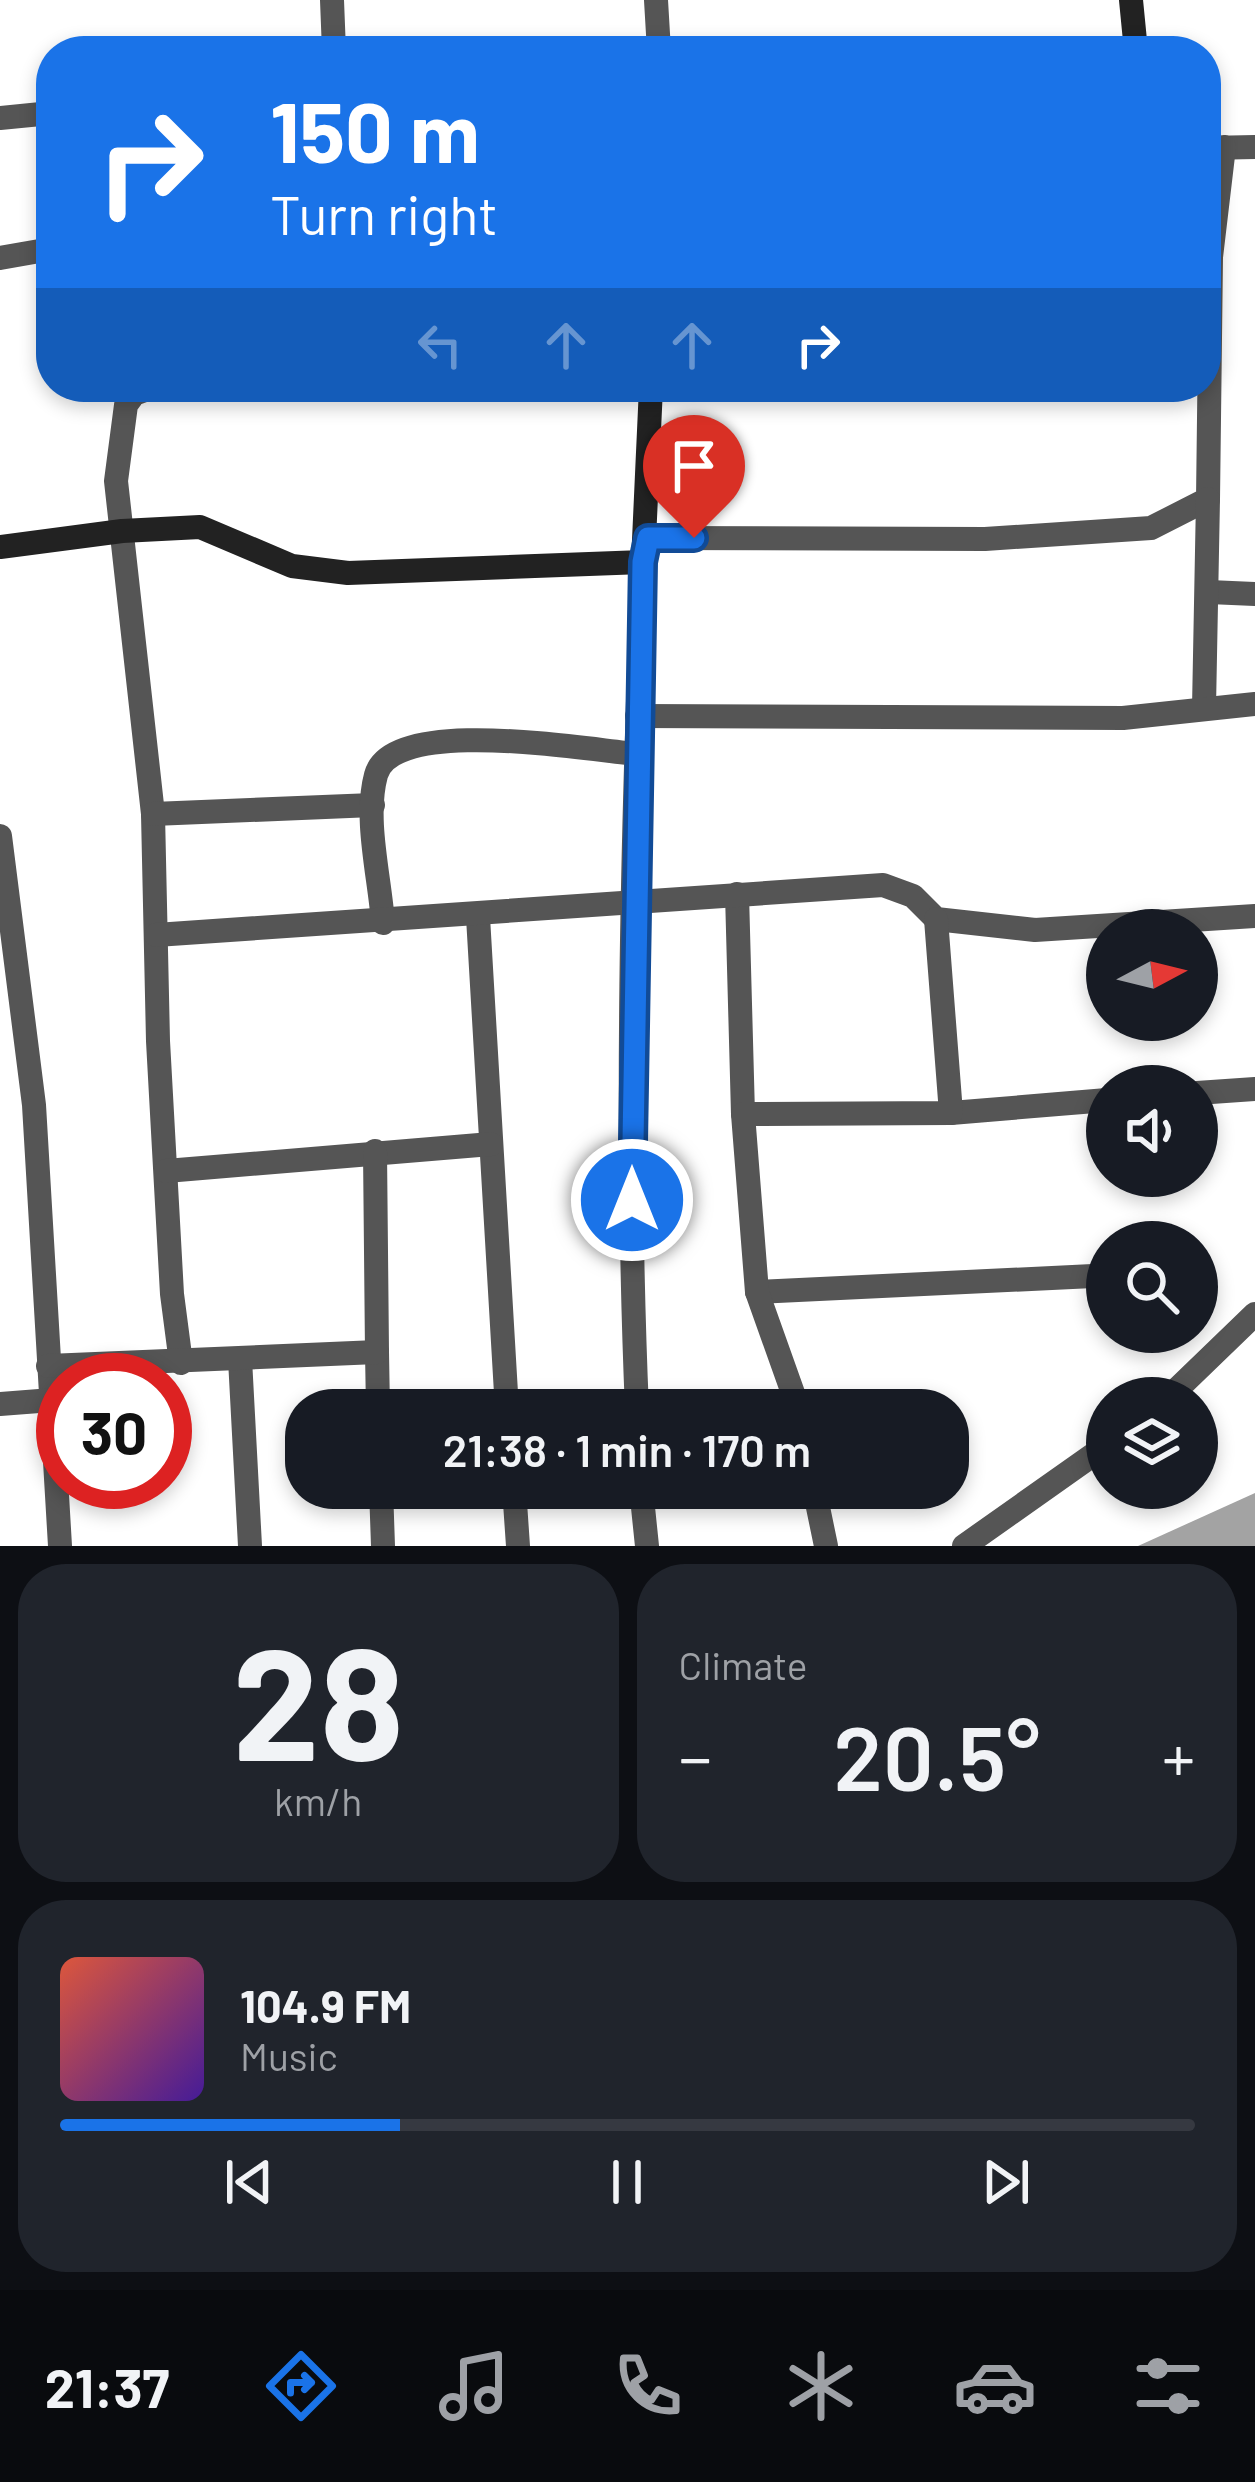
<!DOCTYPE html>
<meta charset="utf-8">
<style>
body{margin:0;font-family:Barlow,sans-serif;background:#20242c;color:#f1f3f6;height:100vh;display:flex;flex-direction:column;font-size:45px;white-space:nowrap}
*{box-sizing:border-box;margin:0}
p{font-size:39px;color:#9ea1a6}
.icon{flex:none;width:66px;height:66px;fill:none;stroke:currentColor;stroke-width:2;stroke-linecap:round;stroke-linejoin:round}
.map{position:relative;height:1546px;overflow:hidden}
.drawer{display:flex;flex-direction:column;gap:18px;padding:18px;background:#0d0f14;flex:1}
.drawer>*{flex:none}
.hud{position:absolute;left:36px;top:36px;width:1185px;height:366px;border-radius:48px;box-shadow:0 6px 18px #0003;background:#1a73e8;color:#fff;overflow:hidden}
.needle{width:78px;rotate:83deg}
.buttons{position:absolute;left:1086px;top:909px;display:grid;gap:24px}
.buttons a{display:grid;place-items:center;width:132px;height:132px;border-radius:50%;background:#171b24;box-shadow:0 6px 18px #0003;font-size:60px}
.speed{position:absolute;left:36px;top:1353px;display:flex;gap:24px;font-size:60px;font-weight:700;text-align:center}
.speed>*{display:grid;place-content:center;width:156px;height:156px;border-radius:50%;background:#171b24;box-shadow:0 6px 18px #0003;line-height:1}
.speed .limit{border:18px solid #d22;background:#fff;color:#111}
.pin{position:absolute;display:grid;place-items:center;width:102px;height:102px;color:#fff;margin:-123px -51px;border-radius:50% 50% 50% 0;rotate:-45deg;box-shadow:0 0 12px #0007}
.pin .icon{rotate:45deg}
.me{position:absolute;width:132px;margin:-66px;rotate:0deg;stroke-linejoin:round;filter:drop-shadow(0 0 9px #0008)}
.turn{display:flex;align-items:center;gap:42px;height:252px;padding:0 36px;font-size:54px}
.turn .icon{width:156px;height:156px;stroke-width:2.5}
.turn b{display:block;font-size:84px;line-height:102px}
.lanes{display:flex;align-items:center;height:114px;padding:0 36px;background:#0003;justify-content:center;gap:60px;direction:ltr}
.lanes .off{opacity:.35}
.big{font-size:90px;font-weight:600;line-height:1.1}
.drawer .card{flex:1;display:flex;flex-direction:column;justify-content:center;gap:18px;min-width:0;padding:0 42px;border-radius:48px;background:#20242c}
.drawer .dial{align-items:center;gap:0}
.dial b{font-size:156px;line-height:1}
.song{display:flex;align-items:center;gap:36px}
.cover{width:144px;height:144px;border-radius:18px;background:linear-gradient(135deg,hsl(10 70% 55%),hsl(260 70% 35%))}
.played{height:12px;border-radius:6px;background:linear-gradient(90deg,#1a73e8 30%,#363941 30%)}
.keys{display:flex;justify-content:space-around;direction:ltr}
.heat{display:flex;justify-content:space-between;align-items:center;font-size:66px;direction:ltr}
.drawer .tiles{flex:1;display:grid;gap:18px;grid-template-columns:1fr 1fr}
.card:last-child{grid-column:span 2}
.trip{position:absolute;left:285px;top:1389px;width:684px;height:120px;border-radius:48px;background:#171b24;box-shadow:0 6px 18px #0003;font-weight:600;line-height:120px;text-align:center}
.tabs{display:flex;height:192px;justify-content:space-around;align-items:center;background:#090b0e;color:#9ea1a6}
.tabs .icon{width:84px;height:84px}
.tabs .active{color:#1a73e8}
.tabs b{font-size:54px;color:#f1f3f6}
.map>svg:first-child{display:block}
.water{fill:#a3a3a3}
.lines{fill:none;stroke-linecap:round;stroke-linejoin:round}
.street{stroke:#555;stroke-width:24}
.secondary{stroke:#222;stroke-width:24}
.route-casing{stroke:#114b97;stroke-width:30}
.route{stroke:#1a73e8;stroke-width:21}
</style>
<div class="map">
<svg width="1255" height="1546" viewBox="0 0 1255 1546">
<rect width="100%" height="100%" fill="#fff"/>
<path class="water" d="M1255,1493v53h-117z"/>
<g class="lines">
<g class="street">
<path d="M332,0l2,51"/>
<path d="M656,0l3,51"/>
<path d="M0,118l51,-5"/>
<path d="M1206,148l49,-1"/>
<path d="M0,258l51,-9"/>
<path d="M153,387l-19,7 -8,11 -10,76 37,333 5,227 14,253 9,69"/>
<path d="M648,538l337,1 166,-11 57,-29 3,-242 13,-110"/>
<path d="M1209,592l46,2"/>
<path d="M1204,708l4,-209"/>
<path d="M637,716l486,2 132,-14"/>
<path d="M153,814l220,-9"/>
<path d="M0,836l34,269 26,441"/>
<path d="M737,894l6,220"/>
<path d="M478,917l29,493"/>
<path d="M383,923c-3,-45 -19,-104 -7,-148 16,-60 211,-25 262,-21"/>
<path d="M156,935l727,-50 30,11 23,23 99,11 220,-14"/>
<path d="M1197,1093l58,-4"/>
<path d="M951,1113l156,-13"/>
<path d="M166,1171l325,-27"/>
<path d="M757,1292l336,-16"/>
<path d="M377,1352l1,58"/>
<path d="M240,1359l10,187"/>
<path d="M48,1366l329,-14 -2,-201"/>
<path d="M1168,1398l87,-84"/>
<path d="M0,1404l52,-4"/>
<path d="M637,1410c-12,-282 -5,-566 6,-848"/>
<path d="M799,1410l-42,-118 -14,-178 208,-1 -15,-194"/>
<path d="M381,1488l2,58"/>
<path d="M514,1488l4,58"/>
<path d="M641,1488l6,58"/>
<path d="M814,1488l12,58"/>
<path d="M964,1546l143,-101"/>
</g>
<g class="secondary">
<path d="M1131,0l5,51"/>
<path d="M0,547l122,-16 78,-4 92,39 56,7 295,-11 8,-175"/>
</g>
</g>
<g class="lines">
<defs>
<path id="route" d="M632,1200l11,-638 5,-24h46"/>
</defs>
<use href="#route" class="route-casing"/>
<use href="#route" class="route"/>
</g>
</svg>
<div class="buttons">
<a><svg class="needle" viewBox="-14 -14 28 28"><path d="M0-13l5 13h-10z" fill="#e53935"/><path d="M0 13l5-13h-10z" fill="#9ea1a6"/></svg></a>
<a><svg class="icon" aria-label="sound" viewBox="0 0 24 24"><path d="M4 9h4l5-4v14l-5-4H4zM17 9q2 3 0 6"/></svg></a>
<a><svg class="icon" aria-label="search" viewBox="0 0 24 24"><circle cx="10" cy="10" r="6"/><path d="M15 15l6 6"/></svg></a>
<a><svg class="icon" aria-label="layers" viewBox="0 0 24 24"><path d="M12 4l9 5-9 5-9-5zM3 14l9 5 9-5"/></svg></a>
</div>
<div class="speed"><div class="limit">30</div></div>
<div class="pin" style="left:694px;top:538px;background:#d93025"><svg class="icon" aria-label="arrive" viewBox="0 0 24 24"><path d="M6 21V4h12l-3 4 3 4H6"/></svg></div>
<svg class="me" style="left:632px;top:1200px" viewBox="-20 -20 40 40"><circle r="17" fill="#1a73e8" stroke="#fff" stroke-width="3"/><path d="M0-11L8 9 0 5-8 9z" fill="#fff"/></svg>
<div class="trip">21:38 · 1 min · 170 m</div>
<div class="hud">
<div class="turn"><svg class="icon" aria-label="right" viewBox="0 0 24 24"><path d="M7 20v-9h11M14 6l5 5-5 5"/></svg><div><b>150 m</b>Turn right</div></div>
<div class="lanes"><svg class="icon off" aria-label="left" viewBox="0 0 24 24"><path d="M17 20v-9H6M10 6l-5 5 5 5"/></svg><svg class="icon off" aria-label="ahead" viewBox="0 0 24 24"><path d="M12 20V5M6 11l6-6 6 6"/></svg><svg class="icon off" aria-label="ahead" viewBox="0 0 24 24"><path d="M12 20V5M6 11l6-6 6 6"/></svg><svg class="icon" aria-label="right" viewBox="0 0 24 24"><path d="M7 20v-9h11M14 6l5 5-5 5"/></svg></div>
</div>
</div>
<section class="drawer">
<div class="tiles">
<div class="card dial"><b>28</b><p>km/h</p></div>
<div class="card"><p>Climate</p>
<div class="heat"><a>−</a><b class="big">20.5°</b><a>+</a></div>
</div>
<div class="card">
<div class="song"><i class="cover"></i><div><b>104.9 FM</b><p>Music</p></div></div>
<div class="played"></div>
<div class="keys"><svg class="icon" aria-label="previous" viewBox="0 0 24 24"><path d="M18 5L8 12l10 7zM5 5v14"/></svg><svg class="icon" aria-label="pause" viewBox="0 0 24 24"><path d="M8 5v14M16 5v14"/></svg><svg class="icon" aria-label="next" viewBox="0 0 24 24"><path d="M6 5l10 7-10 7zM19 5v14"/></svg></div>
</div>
</div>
</section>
<nav class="tabs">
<b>21:37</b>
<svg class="icon active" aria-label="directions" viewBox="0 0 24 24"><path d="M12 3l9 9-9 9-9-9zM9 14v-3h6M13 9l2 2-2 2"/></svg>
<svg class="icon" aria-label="music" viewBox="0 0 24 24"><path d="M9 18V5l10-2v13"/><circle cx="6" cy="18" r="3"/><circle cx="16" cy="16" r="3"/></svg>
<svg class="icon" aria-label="phone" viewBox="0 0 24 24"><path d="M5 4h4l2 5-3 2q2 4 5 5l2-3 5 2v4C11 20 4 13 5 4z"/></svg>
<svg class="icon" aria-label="climate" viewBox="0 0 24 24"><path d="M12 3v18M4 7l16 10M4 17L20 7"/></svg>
<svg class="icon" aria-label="car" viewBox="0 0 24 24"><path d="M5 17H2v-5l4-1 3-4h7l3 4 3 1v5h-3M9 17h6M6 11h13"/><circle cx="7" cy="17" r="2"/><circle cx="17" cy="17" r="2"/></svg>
<svg class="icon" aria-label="filters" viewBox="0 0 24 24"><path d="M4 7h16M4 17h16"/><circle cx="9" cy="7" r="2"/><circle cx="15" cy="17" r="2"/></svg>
</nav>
